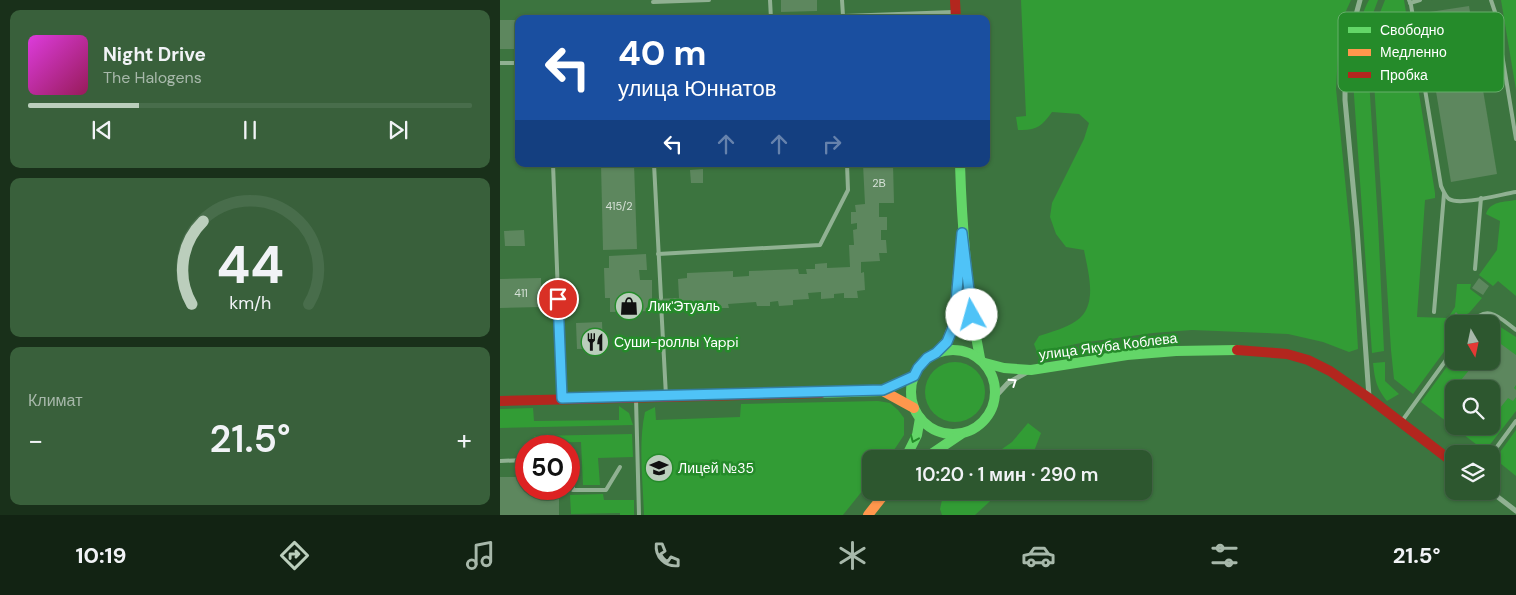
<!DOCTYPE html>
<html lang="ru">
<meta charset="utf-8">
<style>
body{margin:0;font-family:"DM Sans",sans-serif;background:#39603b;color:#f1f3f6;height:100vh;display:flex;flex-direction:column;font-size:19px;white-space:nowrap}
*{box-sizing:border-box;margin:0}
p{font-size:16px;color:#a7b8aa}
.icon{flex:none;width:28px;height:28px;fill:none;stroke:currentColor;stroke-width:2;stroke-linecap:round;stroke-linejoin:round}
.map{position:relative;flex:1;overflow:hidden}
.drawer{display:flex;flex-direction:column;gap:10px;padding:10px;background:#19301a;width:500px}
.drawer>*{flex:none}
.hud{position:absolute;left:15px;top:15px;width:475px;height:152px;border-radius:10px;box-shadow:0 1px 4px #0004,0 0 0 1px #486d4b;background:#1a4fa0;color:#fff;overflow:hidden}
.needle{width:32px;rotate:171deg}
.tools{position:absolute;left:945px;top:315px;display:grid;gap:10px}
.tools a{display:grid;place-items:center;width:55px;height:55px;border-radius:10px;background:#2d572f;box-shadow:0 1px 4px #0004,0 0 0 1px #486d4b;font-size:25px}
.speed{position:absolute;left:15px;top:435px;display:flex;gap:10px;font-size:25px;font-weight:700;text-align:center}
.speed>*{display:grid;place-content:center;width:65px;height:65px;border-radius:50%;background:#2d572f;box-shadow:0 1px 4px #0004,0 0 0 1px #486d4b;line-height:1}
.speed .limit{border:8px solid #d22;background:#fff;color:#111}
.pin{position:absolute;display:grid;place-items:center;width:42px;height:42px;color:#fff;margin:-21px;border:2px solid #fff;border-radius:50%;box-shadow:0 1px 5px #0007}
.me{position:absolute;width:55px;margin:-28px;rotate:353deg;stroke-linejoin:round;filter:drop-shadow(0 0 4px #0008)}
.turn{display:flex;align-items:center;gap:18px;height:105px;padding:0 20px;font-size:22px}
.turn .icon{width:65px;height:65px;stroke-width:2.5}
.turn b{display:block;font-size:35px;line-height:42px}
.lanes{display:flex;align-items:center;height:48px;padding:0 20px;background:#0003;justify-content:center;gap:25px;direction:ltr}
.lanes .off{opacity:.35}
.big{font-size:38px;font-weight:600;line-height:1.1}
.drawer .widget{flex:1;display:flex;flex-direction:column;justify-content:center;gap:8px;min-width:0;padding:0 18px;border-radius:10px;background:#39603b}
.drawer .dial{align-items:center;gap:0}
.dial svg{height:130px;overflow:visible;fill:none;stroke:#486d4b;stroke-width:7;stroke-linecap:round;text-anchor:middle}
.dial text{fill:#f1f3f6;stroke:none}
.song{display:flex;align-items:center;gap:15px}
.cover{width:60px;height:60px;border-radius:8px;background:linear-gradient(135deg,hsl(300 70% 55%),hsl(330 70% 35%))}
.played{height:5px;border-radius:2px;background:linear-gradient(90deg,#bbcebc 25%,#486d4b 25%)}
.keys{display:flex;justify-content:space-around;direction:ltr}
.heat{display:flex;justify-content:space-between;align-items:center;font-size:28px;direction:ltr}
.trip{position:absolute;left:362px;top:450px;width:290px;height:50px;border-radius:10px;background:#2d572f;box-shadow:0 1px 4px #0004,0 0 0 1px #486d4b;font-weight:600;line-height:50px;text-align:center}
.dock{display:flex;height:80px;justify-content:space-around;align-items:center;background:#122313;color:#a7b8aa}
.dock .icon{width:35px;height:35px}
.dock .current{color:#bbcebc}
.dock b{font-size:22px;color:#f1f3f6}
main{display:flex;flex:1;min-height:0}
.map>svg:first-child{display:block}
.green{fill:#329c35;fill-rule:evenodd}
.building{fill:#5d875e}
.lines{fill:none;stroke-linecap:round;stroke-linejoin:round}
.lane{stroke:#90b192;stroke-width:4}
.street{stroke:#90b192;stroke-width:5}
.fast{stroke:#63d668;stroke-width:10}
.slow{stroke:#ff974d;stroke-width:10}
.jam{stroke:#b3261e;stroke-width:10}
.oneway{stroke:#fff}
.oneway2{stroke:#258b2a}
.route-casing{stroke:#337fa1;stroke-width:12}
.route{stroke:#4fc3f7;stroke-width:9}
.labels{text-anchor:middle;stroke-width:5;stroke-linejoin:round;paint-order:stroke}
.number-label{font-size:11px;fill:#d6e1d7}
.poi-label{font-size:14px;fill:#fff;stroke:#258b2a;text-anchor:start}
.street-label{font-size:14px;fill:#fff;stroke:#258b2a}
.key{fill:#258b2a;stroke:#66ae6a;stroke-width:1}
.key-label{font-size:14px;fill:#fff}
</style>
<main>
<section class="drawer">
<div class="widget">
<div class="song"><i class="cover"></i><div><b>Night Drive</b><p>The Halogens</p></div></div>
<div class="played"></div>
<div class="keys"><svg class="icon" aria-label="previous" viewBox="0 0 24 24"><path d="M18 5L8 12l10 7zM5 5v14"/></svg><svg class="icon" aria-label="pause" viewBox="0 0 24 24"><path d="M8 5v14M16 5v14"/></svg><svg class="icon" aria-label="next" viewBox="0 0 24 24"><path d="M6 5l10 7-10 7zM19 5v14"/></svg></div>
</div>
<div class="widget dial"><svg viewBox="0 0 100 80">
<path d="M14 69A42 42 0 1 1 86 69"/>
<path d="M14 69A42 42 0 0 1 21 18" stroke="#bbcebc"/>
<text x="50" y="56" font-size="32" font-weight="700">44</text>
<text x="50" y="72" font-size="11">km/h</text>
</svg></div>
<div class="widget"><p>Климат</p>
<div class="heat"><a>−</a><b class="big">21.5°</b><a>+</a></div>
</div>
</section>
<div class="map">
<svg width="1016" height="515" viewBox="0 0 1016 515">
<rect width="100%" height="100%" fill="#3c743f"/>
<g class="green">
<path d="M521,0h330l-5,11 -7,26 -3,52 17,171 5,89 -9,3 -26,-10 -35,-8 -96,-4 -39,3 -72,10 -44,9 -3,-8 5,-8c12,-4 27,-8 37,-15 23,-15 12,-49 8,-71l-18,-3 -10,-13 -6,-17 2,-14 32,-64 5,-16 -10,-9 -27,-2c-10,14 -16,19 -34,18l-2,-13 10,-1z"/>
<path d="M869,0h9l-12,32 12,190 6,129 -12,2 -19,-272c0,-26 3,-57 16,-81z"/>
<path d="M885,0h19l31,193v5l-10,2 -8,117 31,1 7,-11 2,-23h14l-1,5 12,9 -13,15 -8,4 -5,7h-2l-4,6 4,8 -41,56 -19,-15 -3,-29 -20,-315z"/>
<path d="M1001,0h15v90z"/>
<path d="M1016,200v96l-18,-15 -5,5 -14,-11 18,-25 3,-29 -14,-7c4,-13 18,-12 30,-14z"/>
<path d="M988,319l28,18v74l-31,40 -64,-49 33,-45v4h37v-37h-13l3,-4zM954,389h37v37h-37z"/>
<circle cx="455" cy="392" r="30"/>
<path d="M885,362v19l14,13 -12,7c-11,-14 -12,-21 -14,-38z"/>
<path d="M378,401l12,2 8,7 6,8v17l-16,24h-17v21l-28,35h-199c-1,-33 -6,-71 1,-103l10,-5 1,13 84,-3 1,-13z"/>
<path d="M119,406l10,7 4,12 -133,3v-19l33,-1 1,13 85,-1z"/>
<path d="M528,423l13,10 -10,26h-43l24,-17z"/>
<path d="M1016,430v46l-21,-17z"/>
<path d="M132,434l1,23 -35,1 2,27h-17l-2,-43 -46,1 -1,-7z"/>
<path d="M444,491h57l-26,24h-33l-2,-6z"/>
<path d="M103,494l1,6h30v15h-14v-2l-49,1 -1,-19z"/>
</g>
<g class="building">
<path d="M281,0h36v11l-36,1z"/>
<path d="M969,6l28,168 -46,8 -28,-169z"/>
<rect x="0" y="20" width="19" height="29"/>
<path d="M101,164h33l3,85 -34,1z"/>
<path d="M363,164h30l1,39h-15v14h8v13h-6v10h5l1,13h-8l1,8 -19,1v11l3,-1 1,18 -8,1 1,7h-14v-5l-10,1v4l-13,1v-7l-13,1 1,6 -16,1v5l-14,1 -1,-5 -8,1v4h-13l-1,-4 -28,2 1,4h-14v-5l-9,1v3l-14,1v-5l-39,1v7l-43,1v-14h-5l-1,-30h5v-12l37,-2 1,16h-8l1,10h12v19l27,-1 -1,-19 9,-1v-5l46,-2v6l16,-1v-5l49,-2 1,5h8l-1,-5h9v-5l12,-1v5l23,-1 -1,-22h5l-1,-15 4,-1v-6l-6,1v-12h5l-1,-7 10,-1z"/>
<path d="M203,169v14h-12l-1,-13z"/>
<path d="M24,230l1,16h-20l-1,-15z"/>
<path d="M41,278v29l-41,1v-29z"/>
<path d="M979,278l10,8 -6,9 -11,-7z"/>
<path d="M956,312l5,5 -5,7h-2l-4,6 -5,-4z"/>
<path d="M102,322l1,26 -26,1 -1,-26z"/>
<path d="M994,339l22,16v30l-2,3 2,2v7l-3,4 -5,-3 -8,10 -9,-6v-13h-19l-11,-9 9,-11 -5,-5 2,-3h24v-19z"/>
<path d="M0,477h26v12h11v4h22v22h-59z"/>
</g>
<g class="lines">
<g class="lane">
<path d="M270,0l1,19"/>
<path d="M342,0l1,16 111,-4"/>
<path d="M909,0l2,5 30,181c2,4 4,10 8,13 11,7 53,-5 67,-7"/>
<path d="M991,0l4,12 21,127"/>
<path d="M153,2l56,-2"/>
<path d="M910,3l10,-3"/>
<path d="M279,19l64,-2"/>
<path d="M0,63h19"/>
<path d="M53,164l9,234"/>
<path d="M154,164l7,134"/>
<path d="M158,254l162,-9 28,-55 -1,-26"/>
<path d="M975,269l6,-71"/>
<path d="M161,303l5,93"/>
<path d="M934,312l10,-118"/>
<path d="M971,324c16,-22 30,-5 45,6"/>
<path d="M136,399l3,116"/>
<path d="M902,421l52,-72"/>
<path d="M991,455l25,-34"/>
<path d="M69,459h2l2,31h33l14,-23"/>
<path d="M0,461l26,-1"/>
</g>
<g class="street">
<path d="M860,0l-15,55v45l12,128 12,169"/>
<path d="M496,396l12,-13 21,-12"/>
<path d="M990,491l26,20"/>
</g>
<g class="fast">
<path d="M460,164c2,65 7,130 20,194"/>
<circle cx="453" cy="392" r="42"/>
<path d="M485,363l19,5 27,2 96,-15 49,-4 61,-1"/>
<path d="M321,393l62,-2 31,-15"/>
<path d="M405,459l12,-24 3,-17"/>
<path d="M424,459l37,-25"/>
</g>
<g class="slow">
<path d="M438,351l9,-10 6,-16 7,-71"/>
<path d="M383,391l31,17"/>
<path d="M368,515l19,-24"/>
</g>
<g class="jam">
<path d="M455,0l1,19"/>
<path d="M737,350l50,4 21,6 22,11 39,27 85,65"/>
<path d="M0,401l321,-8"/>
</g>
</g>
<defs><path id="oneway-chevron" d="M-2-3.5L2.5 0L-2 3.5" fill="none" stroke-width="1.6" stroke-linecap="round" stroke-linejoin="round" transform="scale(1.25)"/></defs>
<use class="oneway" href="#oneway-chevron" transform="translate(513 382) rotate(-34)"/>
<use class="oneway2" href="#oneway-chevron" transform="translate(414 439) rotate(113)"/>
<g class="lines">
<defs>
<path id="route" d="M58,299l4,99 321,-8 31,-14 4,-8 9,-10 9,-5 11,-11 7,-17 8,-92 10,82"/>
</defs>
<use href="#route" class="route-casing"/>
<use href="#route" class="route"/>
</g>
<defs>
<symbol id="shop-disc" viewBox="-11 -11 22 22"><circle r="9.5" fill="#bbcebc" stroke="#258b2a"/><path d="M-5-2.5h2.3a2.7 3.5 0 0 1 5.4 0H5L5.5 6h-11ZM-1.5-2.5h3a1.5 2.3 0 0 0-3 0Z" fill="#111"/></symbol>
<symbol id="restaurant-disc" viewBox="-11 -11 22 22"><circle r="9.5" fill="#bbcebc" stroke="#258b2a"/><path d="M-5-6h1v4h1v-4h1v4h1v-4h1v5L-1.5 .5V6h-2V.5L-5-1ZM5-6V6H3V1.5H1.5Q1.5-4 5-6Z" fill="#111"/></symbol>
<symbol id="school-disc" viewBox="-11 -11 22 22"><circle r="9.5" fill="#bbcebc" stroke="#258b2a"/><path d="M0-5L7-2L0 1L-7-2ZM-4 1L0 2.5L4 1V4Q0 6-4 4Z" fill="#111"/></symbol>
</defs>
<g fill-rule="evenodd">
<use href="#shop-disc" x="113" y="290" width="32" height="32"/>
<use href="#restaurant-disc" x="79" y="326" width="32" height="32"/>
<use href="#school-disc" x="143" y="452" width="32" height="32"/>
</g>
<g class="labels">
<g class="number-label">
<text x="379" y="187">2В</text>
<text x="119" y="210">415/2</text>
<text x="21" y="297">411</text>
</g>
<g class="poi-label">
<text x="148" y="311">Лик'Этуаль</text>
<text x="114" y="347">Суши-роллы Yappi</text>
<text x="178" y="473">Лицей №35</text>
</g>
<g class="street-label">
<text transform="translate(608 346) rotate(-7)" y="5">улица Якуба Коблева</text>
</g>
</g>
<rect x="838" y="12" width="166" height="80" rx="8" class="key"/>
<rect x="848" y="27" width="23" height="6" fill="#63d668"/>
<rect x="848" y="49" width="23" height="7" fill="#ff974d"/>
<rect x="848" y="72" width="23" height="6" fill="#b3261e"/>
<g class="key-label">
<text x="880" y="35">Свободно</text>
<text x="880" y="57">Медленно</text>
<text x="880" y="80">Пробка</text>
</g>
</svg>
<div class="tools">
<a><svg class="needle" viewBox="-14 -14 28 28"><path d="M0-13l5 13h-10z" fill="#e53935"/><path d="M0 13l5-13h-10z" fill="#a7b8aa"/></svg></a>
<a><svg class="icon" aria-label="search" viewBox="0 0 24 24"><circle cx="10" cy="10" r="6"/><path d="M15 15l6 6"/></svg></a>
<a><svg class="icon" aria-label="layers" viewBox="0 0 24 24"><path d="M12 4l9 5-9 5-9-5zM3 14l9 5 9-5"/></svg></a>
</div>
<div class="speed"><div class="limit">50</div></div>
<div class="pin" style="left:58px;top:299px;background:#d93025"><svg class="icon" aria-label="arrive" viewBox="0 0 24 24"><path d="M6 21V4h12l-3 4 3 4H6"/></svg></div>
<svg class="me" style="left:472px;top:315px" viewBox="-20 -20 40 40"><circle r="19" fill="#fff"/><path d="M0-13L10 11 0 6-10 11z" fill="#4fc3f7"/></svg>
<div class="trip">10:20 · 1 мин · 290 m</div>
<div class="hud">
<div class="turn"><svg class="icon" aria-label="left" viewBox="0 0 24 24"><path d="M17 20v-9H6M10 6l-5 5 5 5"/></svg><div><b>40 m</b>улица Юннатов</div></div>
<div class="lanes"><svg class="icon" aria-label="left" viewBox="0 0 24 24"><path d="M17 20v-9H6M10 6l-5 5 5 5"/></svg><svg class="icon off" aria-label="ahead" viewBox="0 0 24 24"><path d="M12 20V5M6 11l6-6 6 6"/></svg><svg class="icon off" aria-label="ahead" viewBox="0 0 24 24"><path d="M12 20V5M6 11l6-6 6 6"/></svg><svg class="icon off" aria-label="right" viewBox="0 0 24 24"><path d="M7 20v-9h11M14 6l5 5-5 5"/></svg></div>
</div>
</div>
</main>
<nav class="dock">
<b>10:19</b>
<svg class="icon current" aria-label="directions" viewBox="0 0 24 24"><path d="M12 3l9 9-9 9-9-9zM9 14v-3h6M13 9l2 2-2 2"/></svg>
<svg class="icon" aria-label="music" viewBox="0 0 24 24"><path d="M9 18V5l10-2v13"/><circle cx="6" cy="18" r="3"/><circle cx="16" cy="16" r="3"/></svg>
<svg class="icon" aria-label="phone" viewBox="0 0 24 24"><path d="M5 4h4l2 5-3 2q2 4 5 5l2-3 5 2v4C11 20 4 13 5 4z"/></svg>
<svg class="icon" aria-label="climate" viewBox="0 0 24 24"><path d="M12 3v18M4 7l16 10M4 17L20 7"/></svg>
<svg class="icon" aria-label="car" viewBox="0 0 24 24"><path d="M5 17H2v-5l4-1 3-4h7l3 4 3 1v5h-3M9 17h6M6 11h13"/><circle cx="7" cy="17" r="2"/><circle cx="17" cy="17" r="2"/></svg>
<svg class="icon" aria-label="filters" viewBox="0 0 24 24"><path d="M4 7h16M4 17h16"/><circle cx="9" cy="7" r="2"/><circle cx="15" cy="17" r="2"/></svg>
<b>21.5°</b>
</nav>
